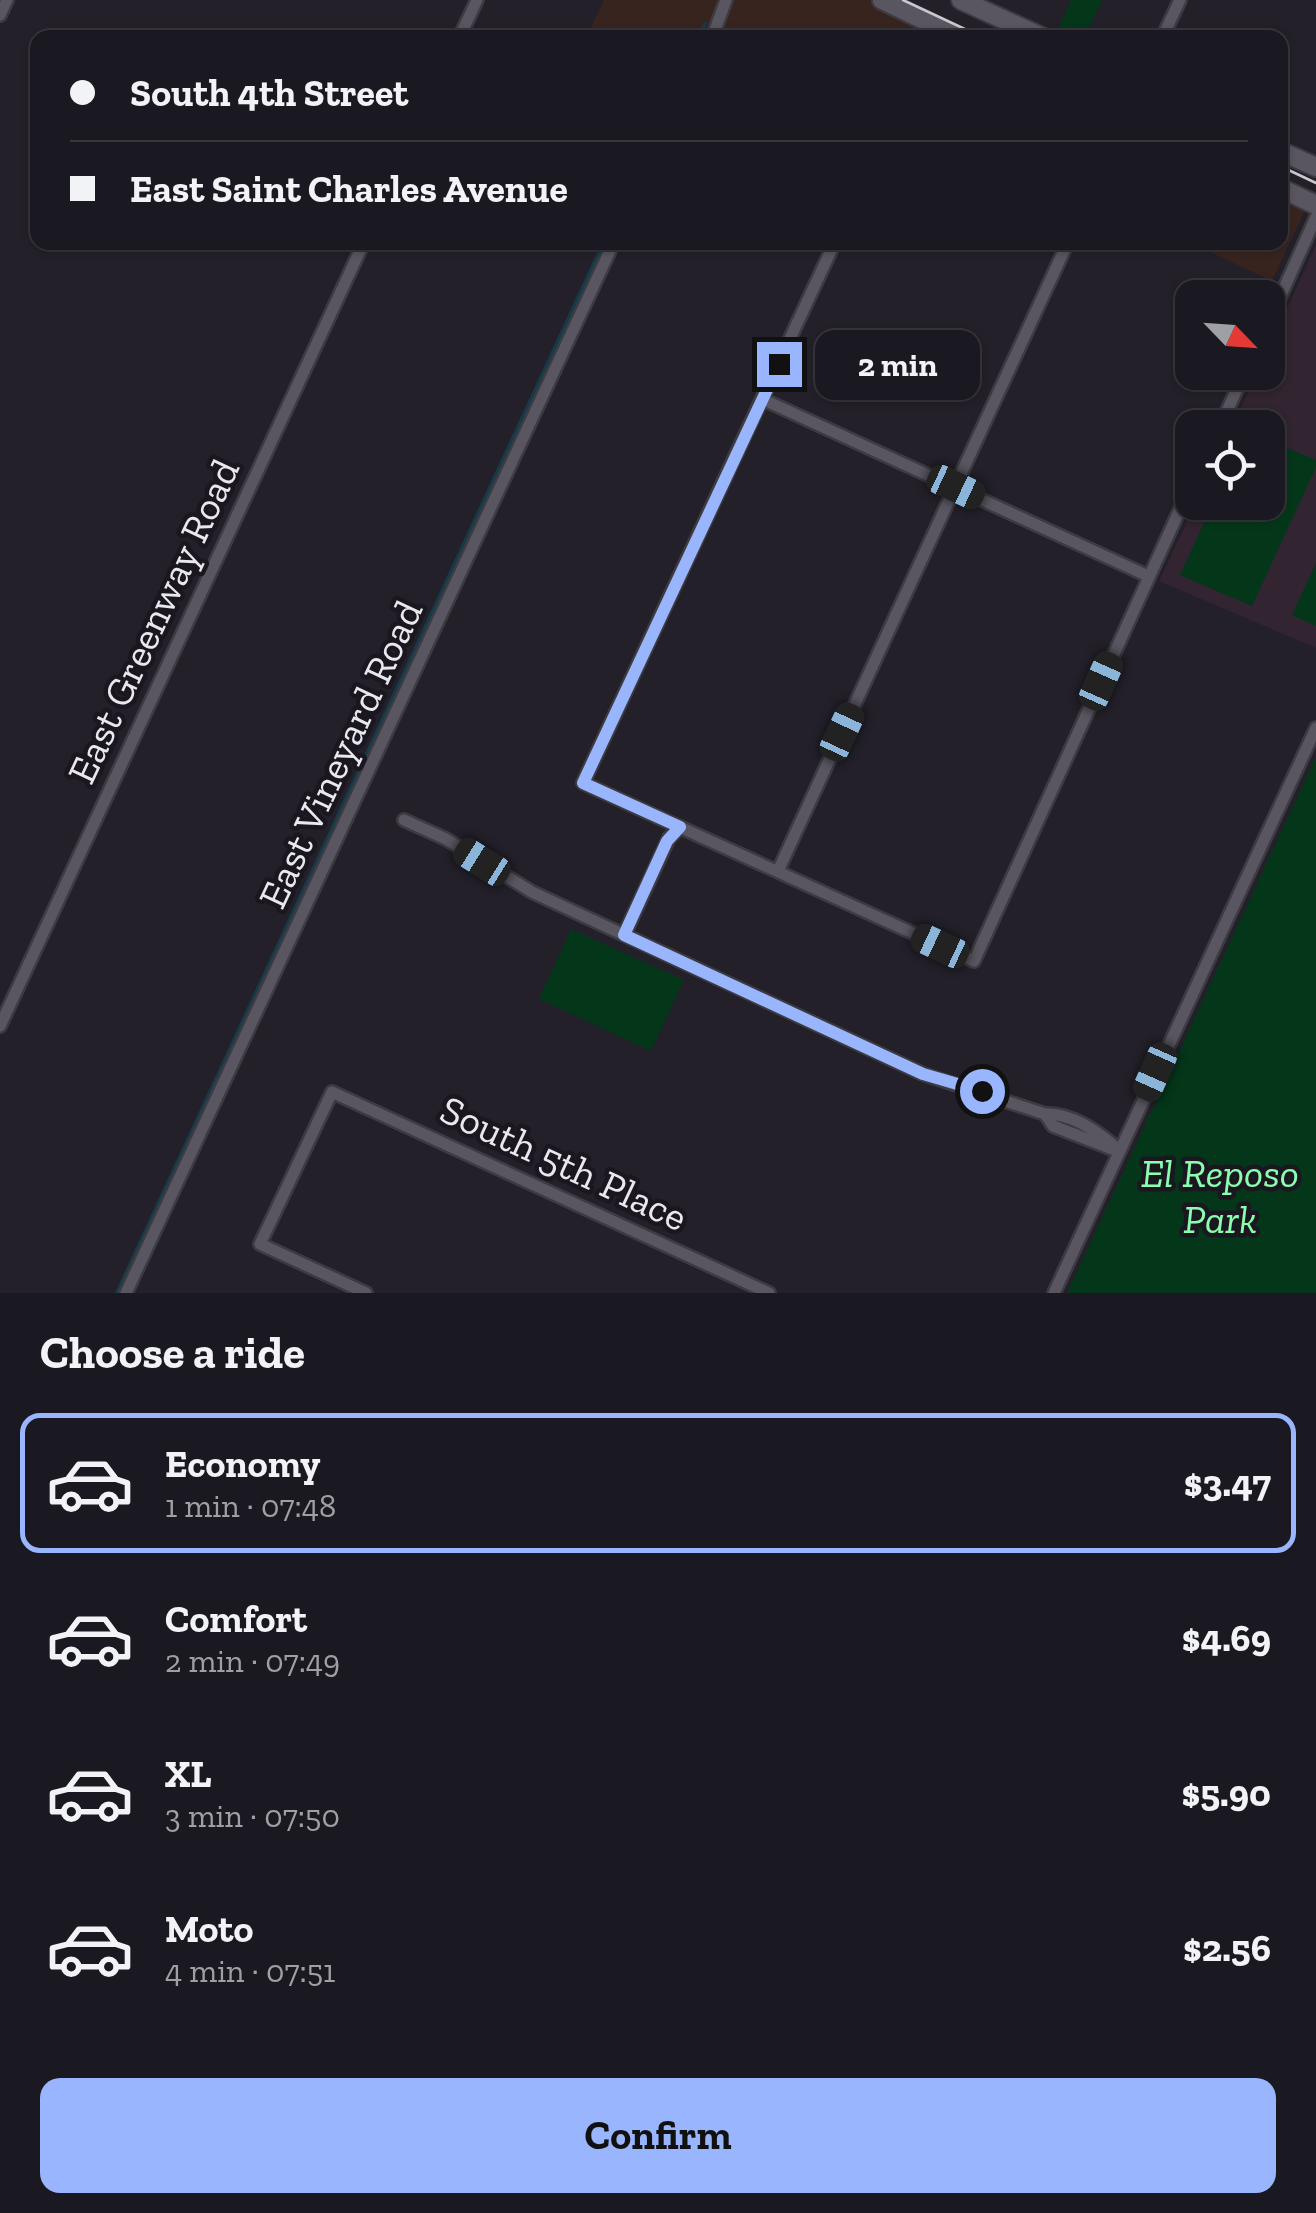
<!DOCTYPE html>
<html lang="en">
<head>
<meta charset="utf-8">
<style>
	body { margin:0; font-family:"Zilla Slab",serif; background:#232129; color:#f1f3f6; height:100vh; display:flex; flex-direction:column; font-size:38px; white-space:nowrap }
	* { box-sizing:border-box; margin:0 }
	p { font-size:32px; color:#9fa0a5 }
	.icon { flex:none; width:55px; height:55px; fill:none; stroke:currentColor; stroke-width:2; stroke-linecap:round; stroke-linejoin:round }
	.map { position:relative; height:1293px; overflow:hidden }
	.side { display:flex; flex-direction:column; background:#1a1820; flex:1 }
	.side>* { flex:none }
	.hud { position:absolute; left:30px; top:30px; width:1258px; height:220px; border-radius:20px; box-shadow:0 2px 8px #0004,0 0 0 2px #38373e; display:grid; align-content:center; height:220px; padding:0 40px; background:#1a1820 }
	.needle { width:65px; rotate:115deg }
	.tools { position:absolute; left:1175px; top:280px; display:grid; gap:20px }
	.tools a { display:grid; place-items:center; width:110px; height:110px; border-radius:20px; background:#1a1820; box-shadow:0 2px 8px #0004,0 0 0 2px #38373e; font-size:50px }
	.end { position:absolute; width:45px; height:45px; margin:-22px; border:12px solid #99b5fd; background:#111; box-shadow:0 0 0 5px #111 }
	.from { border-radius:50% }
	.bubble { position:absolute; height:70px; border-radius:20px; background:#1a1820; box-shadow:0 2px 8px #0004,0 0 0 2px #38373e; font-size:32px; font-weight:700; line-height:70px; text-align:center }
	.car { position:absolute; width:30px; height:60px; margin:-30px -15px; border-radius:12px; box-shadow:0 0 8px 2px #0007; background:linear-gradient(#222 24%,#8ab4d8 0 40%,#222 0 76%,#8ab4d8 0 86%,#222 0) }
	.hud b { display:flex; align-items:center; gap:35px; height:95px; font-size:38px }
	.hud b+b { border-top:2px solid #38373e }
	.hud i { width:25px; height:25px; background:#f1f3f6 }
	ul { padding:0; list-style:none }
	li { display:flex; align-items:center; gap:30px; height:140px; margin:0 20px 15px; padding:0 20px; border:5px solid transparent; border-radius:20px }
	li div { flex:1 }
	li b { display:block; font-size:38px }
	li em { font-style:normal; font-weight:700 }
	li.on { border-color:#99b5fd }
	li>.icon { width:90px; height:90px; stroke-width:1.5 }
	h2 { padding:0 40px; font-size:45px; line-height:120px }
	.button { display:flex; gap:20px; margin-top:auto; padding:20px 40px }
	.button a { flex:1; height:115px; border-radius:20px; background:#99b5fd; color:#111; font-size:40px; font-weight:700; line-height:115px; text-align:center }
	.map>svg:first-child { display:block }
	.commercial { fill:#37241f }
	.education { fill:#322430 }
	.green { fill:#04371a }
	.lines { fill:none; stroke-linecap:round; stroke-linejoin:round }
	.stream { stroke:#153b4a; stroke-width:4 }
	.minor-casing { stroke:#3d3b42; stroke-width:16 }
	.secondary-casing { stroke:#3d3b42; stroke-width:22 }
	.minor { stroke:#595661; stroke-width:11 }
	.secondary { stroke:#595661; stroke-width:18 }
	.tram { stroke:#cac9cf; stroke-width:2.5 }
	.route { stroke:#99b5fd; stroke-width:12 }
	.labels { text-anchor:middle; stroke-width:9; stroke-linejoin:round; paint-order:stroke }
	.street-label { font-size:40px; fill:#e9e8ee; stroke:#1a1720 }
	.park-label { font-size:40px; font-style:italic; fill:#89feae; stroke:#1a1720 }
</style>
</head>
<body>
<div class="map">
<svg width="1316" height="1293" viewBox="0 0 1316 1293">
	<rect width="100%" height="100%" fill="#23202a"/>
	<path class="commercial" d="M 604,0 L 721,0 L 703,37 L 586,38 Z
		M 732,0 L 870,0 L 956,38 L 717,38 Z
		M 1280,186 L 1306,208 L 1272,281 L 1191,243 L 1280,242 Z"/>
	<path class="education" d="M 1316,245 L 1316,648 L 1159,581 L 1196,503 L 1268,502 L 1268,428 L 1232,427 L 1257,373 L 1268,372 L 1268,350 Z"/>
	<path class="green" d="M 1071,0 L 1102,0 L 1085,37 L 1055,36 Z
		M 1268,440 L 1316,460 L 1316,467 L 1252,606 L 1180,575 L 1213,503 L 1268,502 Z
		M 1316,563 L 1316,626 L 1292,615 Z
		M 1316,757 L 1316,1293 L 1067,1293 Z
		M 571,929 L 684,980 L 651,1051 L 539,999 Z"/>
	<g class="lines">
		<path class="stream" d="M 699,38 L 705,24
			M 117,1293 L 604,242"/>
		<g class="minor-casing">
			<path id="minor" d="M 0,15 L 7,0
				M 459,38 L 477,0
				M 712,38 L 726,0
				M 1162,38 L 1180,0
				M 835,242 L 583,783 L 974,961 L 1192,483
				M 1268,324 L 1316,217
				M 762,399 L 1148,576
				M 1219,428 L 1245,372
				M 404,820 L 446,839 L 532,892 L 923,1074 L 1045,1114 C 1073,1113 1099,1132 1120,1151
				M 778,871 L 1068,242
				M 624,935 L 669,838 L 680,827
				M 0,1026 L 364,242
				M 1045,1114 L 1053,1126 L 1115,1150
				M 126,1293 L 614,242
				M 366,1293 L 260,1244 L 332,1092 L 769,1293
				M 1054,1293 L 1316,728"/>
		</g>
		<g class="secondary-casing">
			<path id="secondary" d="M 882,0 L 961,38
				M 961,0 L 1044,38
				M 1280,151 L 1316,167
				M 1280,188 L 1316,205"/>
		</g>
		<use href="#minor" class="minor"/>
		<use href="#secondary" class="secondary"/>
		<path class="tram" d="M 903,0 L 984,38
			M 1280,166 L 1316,183"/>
	</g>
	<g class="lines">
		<path class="route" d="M 779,364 L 583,783 L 680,827 L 667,841 L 624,935 L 923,1074 L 982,1091"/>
	</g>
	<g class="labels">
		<g class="street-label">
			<text transform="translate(153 621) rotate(-65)" y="14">East Greenway Road</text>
			<text transform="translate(340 754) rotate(-65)" y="14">East Vineyard Road</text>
			<text transform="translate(564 1163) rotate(25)" y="14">South 5th Place</text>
		</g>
		<g class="park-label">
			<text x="1220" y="1187">El Reposo<tspan x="1220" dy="46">Park</tspan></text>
		</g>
	</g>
</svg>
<div class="tools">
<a><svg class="needle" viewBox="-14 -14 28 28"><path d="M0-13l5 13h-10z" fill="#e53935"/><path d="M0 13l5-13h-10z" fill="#9fa0a5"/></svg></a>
<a><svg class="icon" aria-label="locate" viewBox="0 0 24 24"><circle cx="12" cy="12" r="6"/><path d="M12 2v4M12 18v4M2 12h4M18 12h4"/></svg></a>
</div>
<i class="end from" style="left:982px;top:1091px"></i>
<i class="end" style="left:779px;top:364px"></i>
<div class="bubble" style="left:815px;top:330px;width:165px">2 min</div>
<i class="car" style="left:956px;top:487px;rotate:115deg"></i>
<i class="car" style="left:1101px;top:681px;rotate:24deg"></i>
<i class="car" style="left:842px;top:732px;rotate:25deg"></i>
<i class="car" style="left:482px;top:862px;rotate:302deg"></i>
<i class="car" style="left:940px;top:946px;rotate:295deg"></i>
<i class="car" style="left:1155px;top:1072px;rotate:204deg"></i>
<div class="hud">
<b><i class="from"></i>South 4th Street</b>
<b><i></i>East Saint Charles Avenue</b>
</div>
</div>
<section class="side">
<h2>Choose a ride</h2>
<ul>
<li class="on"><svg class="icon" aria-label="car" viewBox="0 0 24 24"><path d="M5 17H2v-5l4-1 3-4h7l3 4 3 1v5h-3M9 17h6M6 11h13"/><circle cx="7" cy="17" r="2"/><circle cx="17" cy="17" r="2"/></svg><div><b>Economy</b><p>1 min · 07:48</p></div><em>$3.47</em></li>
<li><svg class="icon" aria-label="car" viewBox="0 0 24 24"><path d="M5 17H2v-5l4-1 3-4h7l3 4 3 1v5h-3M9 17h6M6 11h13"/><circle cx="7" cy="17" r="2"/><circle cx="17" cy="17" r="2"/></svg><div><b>Comfort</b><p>2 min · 07:49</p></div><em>$4.69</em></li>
<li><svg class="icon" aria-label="car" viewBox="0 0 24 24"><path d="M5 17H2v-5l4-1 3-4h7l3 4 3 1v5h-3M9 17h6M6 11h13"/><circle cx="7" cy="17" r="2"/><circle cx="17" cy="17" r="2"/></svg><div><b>XL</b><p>3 min · 07:50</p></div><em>$5.90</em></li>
<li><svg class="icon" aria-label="car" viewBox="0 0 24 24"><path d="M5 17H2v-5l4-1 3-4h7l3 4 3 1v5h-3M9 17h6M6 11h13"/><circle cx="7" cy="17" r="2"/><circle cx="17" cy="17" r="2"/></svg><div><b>Moto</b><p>4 min · 07:51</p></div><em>$2.56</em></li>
</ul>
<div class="button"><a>Confirm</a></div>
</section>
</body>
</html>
